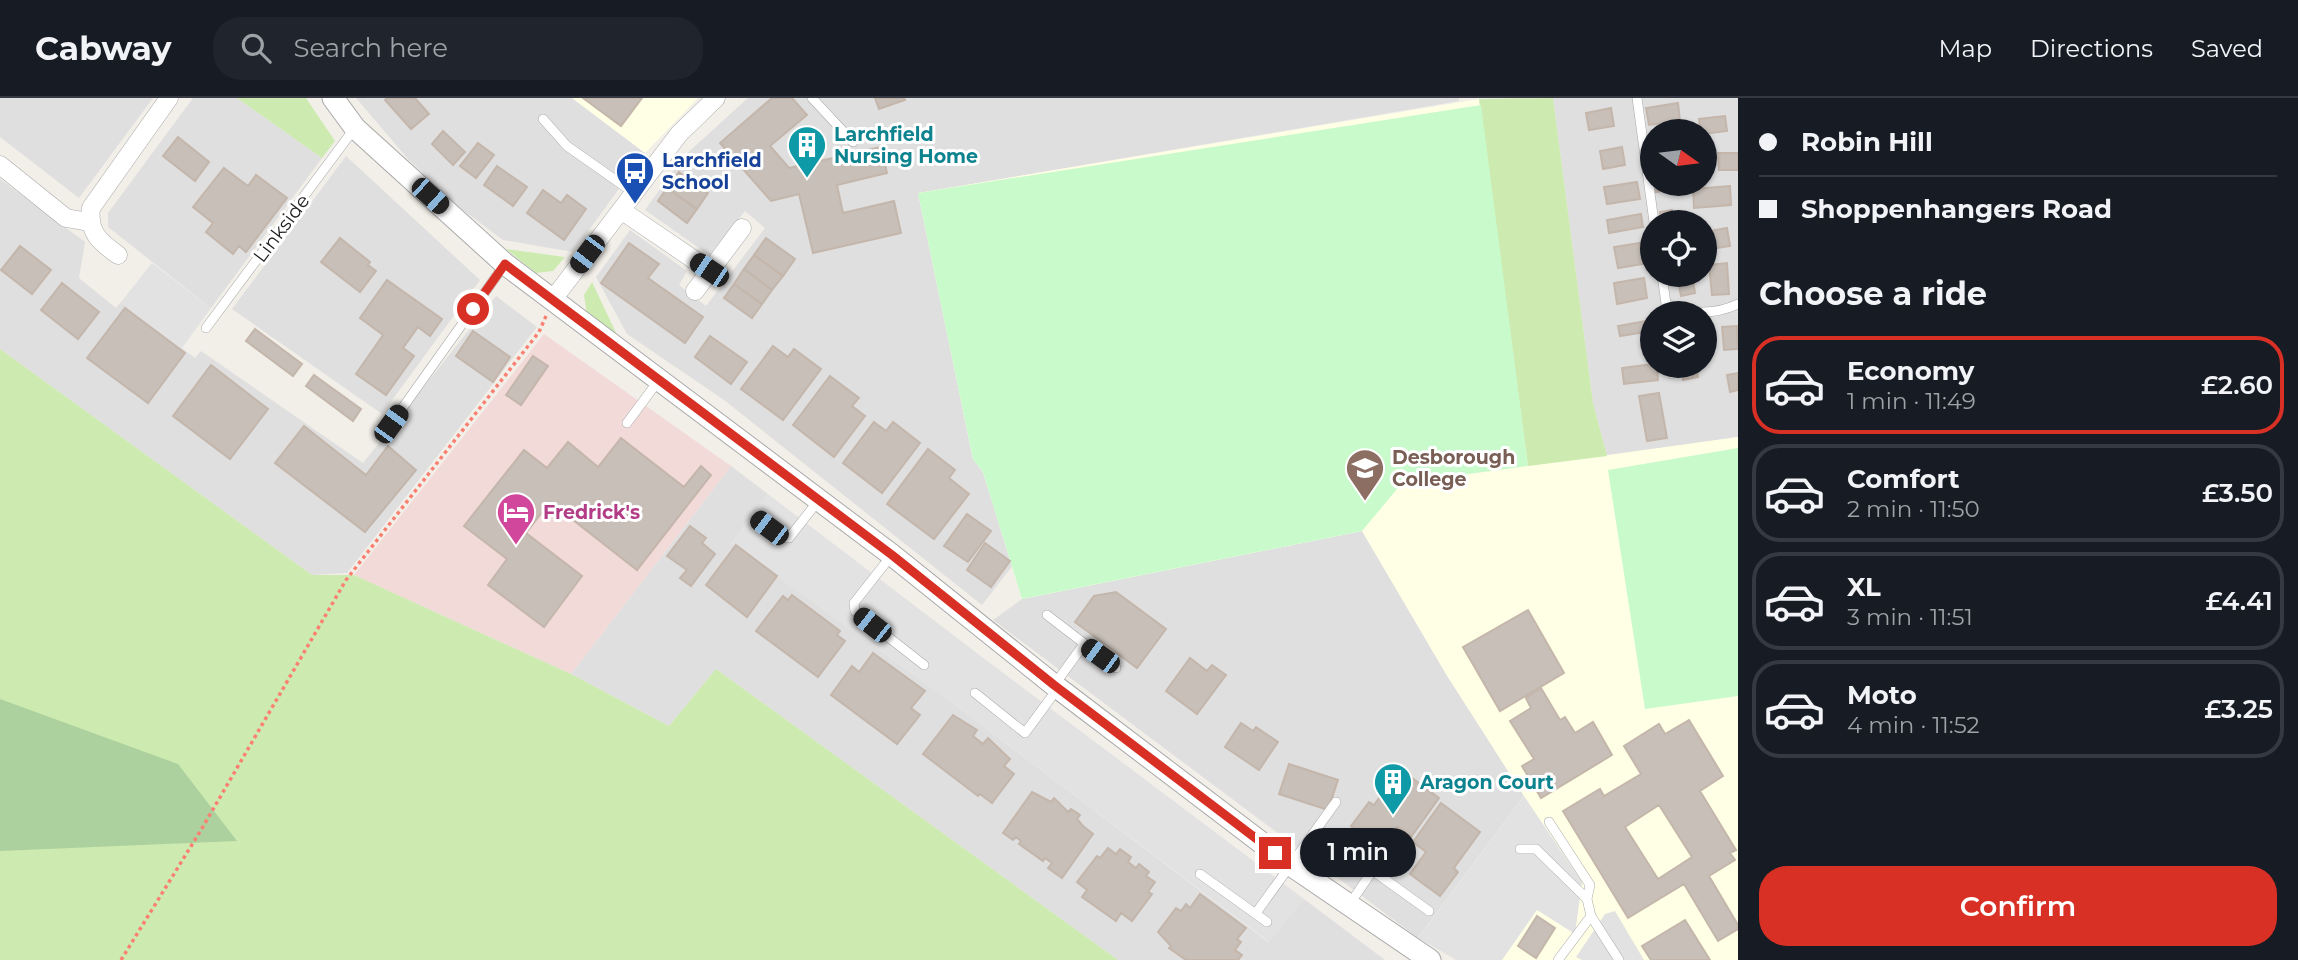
<!DOCTYPE html>
<html lang="en">
<head>
<meta charset="utf-8">
<style>
	body { margin:0; font-family:Montserrat,sans-serif; background:#20242c; color:#f1f3f6; height:100vh; display:flex; flex-direction:column; font-size:26px; white-space:nowrap }
	* { box-sizing:border-box; margin:0 }
	p { font-size:23px; color:#9ea1a6 }
	.icon { flex:none; width:38px; height:38px; fill:none; stroke:currentColor; stroke-width:2; stroke-linecap:round; stroke-linejoin:round }
	.map { position:relative; flex:1; overflow:hidden }
	.details { display:flex; flex-direction:column; background:#171b24; width:560px }
	.details>* { flex:none }
	.guide { display:grid; align-content:center; height:154px; padding:0 21px; background:#171b24 }
	.needle { width:46px; rotate:104deg }
	.fabs { position:absolute; left:1640px; top:21px; display:grid; gap:14px }
	.fabs a { display:grid; place-items:center; width:77px; height:77px; border-radius:50%; background:#171b24; box-shadow:0 2px 5px #0004; font-size:35px }
	.end { position:absolute; width:32px; height:32px; margin:-16px; border:9px solid #d93025; background:#fff; box-shadow:0 0 0 4px #fff }
	.from { border-radius:50% }
	.bubble { position:absolute; height:49px; border-radius:24px; background:#171b24; box-shadow:0 2px 5px #0004; font-size:23px; font-weight:600; line-height:49px; text-align:center }
	.car { position:absolute; width:21px; height:42px; margin:-21px -10px; border-radius:9px; box-shadow:0 0 5px 2px #0007; background:linear-gradient(#222 24%,#8ab4d8 0 40%,#222 0 76%,#8ab4d8 0 86%,#222 0) }
	.guide b { display:flex; align-items:center; gap:24px; height:66px; font-size:26px }
	.guide b+b { border-top:2px solid #363941 }
	.guide i { width:18px; height:18px; background:#f1f3f6 }
	ul { padding:0; list-style:none }
	li { display:flex; align-items:center; gap:21px; height:98px; margin:0 14px 10px; padding:0 7px; border:4px solid #363941; border-radius:28px }
	li div { flex:1 }
	li b { display:block; font-size:26px }
	li em { font-style:normal; font-weight:600 }
	li.current { border-color:#d93025 }
	li>.icon { width:63px; height:63px; stroke-width:1.5 }
	h2 { padding:0 21px; font-size:32px; line-height:84px }
	.action { display:flex; gap:14px; margin-top:auto; padding:14px 21px }
	.action a { flex:1; height:80px; border-radius:28px; background:#d93025; color:#fff; font-size:28px; font-weight:600; line-height:80px; text-align:center }
	header { display:flex; align-items:center; gap:42px; box-sizing:border-box; height:98px; padding:0 35px; background:#171b24; border-bottom:2px solid #363941 }
	header strong { font-size:33px }
	nav { display:flex; gap:38px; margin-inline-start:auto; font-size:24px }
	.search { width:490px; height:63px; background:#20242c; display:flex; align-items:center; gap:18px; box-sizing:border-box; padding:0 24px; border-radius:28px; color:#9ea1a6; font-size:26px }
	main { display:flex; flex:1; min-height:0 }
	.map>svg:first-child { display:block }
	.residential { fill:#e0dfdf; fill-rule:evenodd }
	.commercial { fill:#f2dad9 }
	.education { fill:#ffffe5 }
	.grass { fill:#cdebb0 }
	.forest { fill:#add19e }
	.park { fill:#c8facc }
	.parking { fill:#e2e2e2 }
	.building { fill:#c7bfb8; stroke:#c4b6ab; stroke-width:2; fill-rule:evenodd }
	.lines { fill:none; stroke-linecap:round; stroke-linejoin:round }
	.service-casing { stroke:#a9a9a9; stroke-width:10 }
	.minor-casing { stroke:#a9a9a9; stroke-width:19 }
	.tertiary-casing { stroke:#a9a9a9; stroke-width:23 }
	.path { stroke:#fa8072; stroke-width:3.5; stroke-dasharray:3.5 3.5; stroke-linecap:butt }
	.service { stroke:#fff; stroke-width:9 }
	.minor { stroke:#fff; stroke-width:18 }
	.tertiary { stroke:#fff; stroke-width:21 }
	.route { stroke:#d93025; stroke-width:9 }
	.labels { text-anchor:middle; stroke-width:6; stroke-linejoin:round; paint-order:stroke }
	.culture-label { font-size:19px; font-weight:bold; fill:#0d838f; stroke:#fff; text-anchor:start }
	.transit-label { font-size:19px; font-weight:bold; fill:#164399; stroke:#fff; text-anchor:start }
	.street-label { font-size:19px; fill:#222; stroke:#fff }
	.education-label { font-size:19px; font-weight:bold; fill:#785e54; stroke:#fff; text-anchor:start }
	.hotel-label { font-size:19px; font-weight:bold; fill:#b23c85; stroke:#fff; text-anchor:start }
</style>
</head>
<body>
<header>
<strong>Cabway</strong>
<div class="search"><svg class="icon" aria-label="search" viewBox="0 0 24 24"><circle cx="10" cy="10" r="6"/><path d="M15 15l6 6"/></svg>Search here</div>
<nav><a>Map</a><a>Directions</a><a>Saved</a></nav>
</header>
<main>
<div class="map">
<svg width="1738" height="862" viewBox="0 0 1738 862">
	<rect width="100%" height="100%" fill="#f2efe9"/>
	<path class="residential" d="M 0,0 L 153,0 L 79,100 L 0,39 Z
		M 193,0 L 237,0 L 322,60 L 211,210 L 108,129 L 108,115 Z
		M 356,0 L 572,0 L 645,55 L 573,154 L 503,142 L 455,106 L 409,62 Z
		M 748,0 L 1459,0 L 1459,3 L 919,95 L 973,361 L 983,374 L 1013,467 L 982,507 L 724,302 L 627,236 L 596,179 L 630,132 L 687,173 L 679,187 L 706,208 L 765,130 L 745,113 L 709,157 L 645,112 L 683,59 Z
		M 1553,0 L 1738,0 L 1738,339 L 1607,358 L 1593,305 ZM 1652,33 L 1704,33 L 1704,86 L 1652,86 ZM 1652,124 L 1704,124 L 1704,177 L 1652,177 ZM 1652,215 L 1704,215 L 1704,268 L 1652,268 Z
		M 346,58 L 480,182 L 382,316 L 232,211 Z
		M 0,81 L 85,144 L 79,180 L 116,210 L 121,204 L 195,260 L 201,253 L 363,365 L 496,198 L 537,229 L 347,475 L 312,477 L 0,251 Z
		M 731,368 L 768,396 L 732,445 L 954,606 L 1268,844 L 1304,801 L 1385,862 L 1118,862 L 716,571 L 669,628 L 571,576 Z
		M 1362,433 L 1446,576 L 1524,698 L 1418,840 L 993,522 L 1022,501 Z"/>
	<path class="commercial" d="M 544,236 L 731,368 L 571,576 L 354,477 Z"/>
	<path class="education" d="M 572,0 L 698,0 L 645,55 Z
		M 1479,1 L 1528,368 L 1738,339 L 1738,862 L 1456,862 L 1418,840 L 1524,698 L 1446,576 L 1362,433 L 1022,501 L 983,374 L 973,361 L 918,95 Z"/>
	<path class="grass" d="M 237,0 L 306,0 L 335,43 L 322,60 Z
		M 1553,0 L 1593,305 L 1607,358 L 1528,368 L 1479,1 Z
		M 506,151 L 565,159 L 553,173 L 536,175 Z
		M 592,184 L 617,237 L 587,216 L 584,197 Z
		M 0,251 L 312,477 L 354,477 L 571,576 L 669,628 L 716,571 L 1118,862 L 0,862 Z"/>
	<path class="forest" d="M 0,601 L 178,666 L 237,743 L 0,753 Z"/>
	<path class="park" d="M 1481,7 L 1528,368 L 1402,385 L 1362,433 L 1022,501 L 983,374 L 973,361 L 918,95 Z
		M 1738,350 L 1738,598 L 1645,611 L 1608,372 Z"/>
	<path class="parking" d="M 152,165 L 211,210 L 182,250 L 121,204 Z
		M 768,396 L 986,562 L 1304,801 L 1269,844 L 954,606 L 732,445 Z
		M 1524,698 L 1582,784 L 1575,836 L 1537,812 L 1502,862 L 1456,862 L 1418,840 Z
		M 1615,813 L 1644,862 L 1582,862 L 1576,859 L 1605,816 Z"/>
	<path class="building" d="M 387,0 L 415,0 L 429,16 L 411,31 L 385,2 Z
		M 583,0 L 642,0 L 621,28 Z
		M 772,0 L 792,0 L 807,17 L 770,48 L 789,70 L 881,49 L 887,75 L 837,87 L 843,115 L 894,103 L 901,135 L 813,155 L 799,96 L 771,103 L 720,45 Z
		M 875,0 L 904,0 L 905,2 L 879,11 Z
		M 1678,5 L 1680,23 L 1649,27 L 1646,10 Z
		M 1611,10 L 1614,28 L 1589,32 L 1586,15 Z
		M 1725,18 L 1727,33 L 1704,36 L 1700,33 L 1699,21 Z
		M 443,33 L 465,54 L 453,67 L 432,46 Z
		M 178,39 L 209,64 L 195,83 L 163,58 Z
		M 478,45 L 494,57 L 476,80 L 460,68 Z
		M 1622,49 L 1625,67 L 1603,71 L 1600,53 Z
		M 1718,55 L 1738,55 L 1738,72 L 1719,72 Z
		M 497,68 L 527,89 L 513,108 L 484,87 Z
		M 224,70 L 248,88 L 256,77 L 287,100 L 246,154 L 239,148 L 233,156 L 206,134 L 213,125 L 193,109 Z
		M 679,74 L 708,95 L 697,111 L 667,90 Z
		M 1637,84 L 1640,101 L 1607,106 L 1604,89 Z
		M 1654,86 L 1682,86 L 1682,90 L 1656,94 Z
		M 1730,88 L 1731,107 L 1694,110 L 1693,91 Z
		M 667,90 L 697,111 L 687,125 L 658,103 Z
		M 543,92 L 561,105 L 567,97 L 586,111 L 564,142 L 527,115 Z
		M 1672,112 L 1674,124 L 1661,124 L 1660,114 Z
		M 1641,116 L 1643,129 L 1609,135 L 1607,122 Z
		M 1727,130 L 1730,148 L 1704,152 L 1704,134 Z
		M 340,140 L 370,164 L 368,167 L 376,173 L 360,194 L 321,164 Z
		M 766,140 L 795,161 L 783,178 L 754,157 Z
		M 629,145 L 659,166 L 648,180 L 703,219 L 685,245 L 601,185 Z
		M 1640,145 L 1643,166 L 1618,170 L 1614,149 Z
		M 20,148 L 51,172 L 32,196 L 1,172 Z
		M 754,157 L 783,178 L 772,192 L 744,171 Z
		M 1727,165 L 1729,196 L 1712,197 L 1709,167 Z
		M 744,171 L 772,192 L 762,206 L 734,186 Z
		M 1677,177 L 1692,177 L 1695,195 L 1681,198 Z
		M 1644,180 L 1647,200 L 1617,206 L 1614,185 Z
		M 387,182 L 442,221 L 430,238 L 418,229 L 403,250 L 414,258 L 386,297 L 356,276 L 383,237 L 360,220 Z
		M 62,185 L 99,214 L 78,241 L 41,212 Z
		M 734,186 L 762,206 L 752,220 L 724,200 Z
		M 125,210 L 185,255 L 148,305 L 87,260 Z
		M 1652,222 L 1652,233 L 1620,238 L 1618,228 Z
		M 1737,228 L 1738,251 L 1724,252 L 1722,229 Z
		M 255,231 L 302,266 L 293,278 L 246,243 Z
		M 473,233 L 510,259 L 493,284 L 456,258 Z
		M 710,238 L 747,264 L 731,286 L 695,259 Z
		M 773,248 L 788,259 L 794,251 L 821,271 L 783,322 L 741,291 Z
		M 533,258 L 548,268 L 521,307 L 506,297 Z
		M 1652,266 L 1657,268 L 1658,282 L 1624,286 L 1622,270 Z
		M 211,267 L 268,311 L 230,361 L 173,318 Z
		M 1681,268 L 1696,268 L 1698,279 L 1683,282 Z
		M 1738,275 L 1738,292 L 1730,294 L 1727,277 Z
		M 314,277 L 361,311 L 353,323 L 306,288 Z
		M 830,278 L 859,300 L 852,308 L 865,318 L 834,359 L 793,327 Z
		M 1659,295 L 1667,340 L 1647,343 L 1639,298 Z
		M 874,324 L 886,333 L 893,324 L 920,345 L 882,395 L 843,365 Z
		M 304,328 L 366,377 L 388,348 L 416,372 L 365,434 L 275,365 Z
		M 621,340 L 684,389 L 701,368 L 711,377 L 637,472 L 550,404 L 526,435 L 582,478 L 544,529 L 488,487 L 507,461 L 464,428 L 524,352 L 547,370 L 568,344 L 598,369 Z
		M 928,351 L 955,372 L 949,380 L 969,396 L 934,441 L 887,406 Z
		M 967,416 L 991,433 L 968,464 L 944,448 Z
		M 690,428 L 706,440 L 702,445 L 715,456 L 691,488 L 680,480 L 687,472 L 667,458 Z
		M 985,445 L 1010,463 L 991,489 L 967,472 Z
		M 736,447 L 777,478 L 747,519 L 706,487 Z
		M 1116,494 L 1166,531 L 1137,570 L 1075,524 L 1094,498 Z
		M 792,497 L 840,533 L 837,537 L 845,543 L 818,579 L 756,533 L 783,498 L 788,502 Z
		M 1528,512 L 1564,575 L 1500,613 L 1463,549 Z
		M 873,555 L 925,593 L 911,610 L 920,617 L 897,646 L 831,597 L 852,568 L 859,574 Z
		M 1190,560 L 1207,573 L 1212,567 L 1226,577 L 1197,616 L 1166,593 Z
		M 1541,590 L 1560,622 L 1565,619 L 1575,635 L 1593,624 L 1612,657 L 1541,700 L 1522,668 L 1534,661 L 1510,623 L 1531,610 L 1526,600 Z
		M 953,617 L 977,632 L 973,638 L 983,646 L 988,640 L 1010,661 L 1004,668 L 1014,676 L 992,705 L 980,696 L 978,698 L 923,656 Z
		M 1689,622 L 1723,678 L 1700,693 L 1736,752 L 1730,755 L 1735,762 L 1709,778 L 1738,827 L 1738,831 L 1718,843 L 1684,786 L 1628,820 L 1563,713 L 1600,691 L 1604,698 L 1641,676 L 1624,648 L 1659,626 L 1665,636 ZM 1659,707 L 1692,759 L 1658,781 L 1625,729 Z
		M 1241,625 L 1253,633 L 1256,629 L 1278,644 L 1259,672 L 1225,649 Z
		M 1289,666 L 1338,682 L 1328,712 L 1279,696 Z
		M 1400,671 L 1439,700 L 1411,739 L 1397,729 L 1381,750 L 1351,728 L 1369,704 L 1374,707 Z
		M 1032,694 L 1051,704 L 1054,700 L 1068,714 L 1071,711 L 1080,717 L 1077,721 L 1083,728 L 1093,736 L 1062,780 L 1048,770 L 1052,765 L 1045,760 L 1043,763 L 1019,746 L 1021,743 L 1016,739 L 1013,742 L 1003,735 Z
		M 1441,705 L 1480,734 L 1454,770 L 1458,774 L 1440,798 L 1410,776 L 1426,754 L 1413,744 Z
		M 1108,750 L 1116,756 L 1120,751 L 1131,759 L 1128,764 L 1136,770 L 1139,766 L 1149,774 L 1146,778 L 1155,784 L 1148,794 L 1152,796 L 1132,823 L 1121,815 L 1116,823 L 1082,799 L 1087,792 L 1077,784 L 1097,758 L 1100,760 Z
		M 1200,796 L 1246,830 L 1237,841 L 1241,844 L 1235,852 L 1242,857 L 1238,862 L 1186,862 L 1169,850 L 1171,848 L 1158,834 L 1176,810 L 1181,813 L 1186,806 L 1190,810 Z
		M 1537,818 L 1555,830 L 1536,860 L 1518,848 Z
		M 1685,822 L 1710,862 L 1651,862 L 1642,848 Z"/>
	<g class="lines">
		<g class="service-casing">
			<path id="service" d="M 812,0 L 853,44
				M 1637,0 L 1654,124
				M 543,21 L 567,48 L 634,95
				M 1662,177 L 1666,206 C 1689,216 1715,217 1738,206
				M 206,230 L 354,31
				M 1671,268 L 1672,276
				M 627,325 L 659,282
				M 391,326 L 505,166
				M 756,421 L 781,439 L 789,440 L 818,403
				M 891,458 L 854,505 L 855,513 L 924,567
				M 1047,517 L 1116,570
				M 1055,586 L 1084,546
				M 975,595 L 1025,635 L 1058,590
				M 1549,724 L 1590,787 L 1587,801
				M 1340,749 L 1429,813
				M 1520,751 L 1536,751 L 1587,801 L 1591,818
				M 1200,776 L 1267,824
				M 1349,807 L 1373,772
				M 1256,815 L 1336,704
				M 1558,862 L 1591,818 L 1619,862"/>
		</g>
		<g class="minor-casing">
			<path id="minor" d="M 0,67 L 66,120 L 89,124
				M 621,112 L 709,172
				M 118,157 C 100,144 88,135 91,110 L 169,0
				M 695,193 L 742,130
				M 554,200 L 679,36 L 716,0"/>
		</g>
		<g class="tertiary-casing">
			<path id="tertiary" d="M 333,0 L 355,30 L 505,166 L 892,457 L 1054,587 L 1292,768 L 1430,862"/>
		</g>
		<path class="path" d="M 121,862 L 201,732 L 346,482 L 539,234 L 546,218"/>
		<use href="#service" class="service"/>
		<use href="#minor" class="minor"/>
		<use href="#tertiary" class="tertiary"/>
	</g>
	<g class="lines">
		<path class="route" d="M 473,211 L 505,166 L 892,457 L 1054,587 L 1275,755"/>
	</g>
	<defs>
		<g id="building-pin" transform="scale(2.0125)"><path d="M0 17L-7.5 6A9.5 9.5 0 1 1 7.5 6Z" fill="#0f9aa8" stroke="#fff"/><path d="M-4-6H4V6H1V3H-1V6H-4ZM-2.5-4.3h1.7v1.8h-1.7ZM.8-4.3h1.7v1.8H.8ZM-2.5-1h1.7V.8h-1.7ZM.8-1h1.7V.8H.8Z" fill="#fff"/></g>
		<g id="bus-pin" transform="scale(2.0125)"><path d="M0 17L-7.5 6A9.5 9.5 0 1 1 7.5 6Z" fill="#1a4fb4" stroke="#fff"/><path d="M-5-6H5V4H4V6H2V4H-2V6H-4V4H-5ZM-3.5-4V0h7V-4ZM-3.5 1.2v1.5H-2V1.2ZM2 1.2v1.5H3.5V1.2Z" fill="#fff"/></g>
		<g id="school-pin" transform="scale(2.0125)"><path d="M0 17L-7.5 6A9.5 9.5 0 1 1 7.5 6Z" fill="#8d6e63" stroke="#fff"/><path d="M0-5L7-2L0 1L-7-2ZM-4 1L0 2.5L4 1V4Q0 6-4 4Z" fill="#fff"/></g>
		<g id="hotel-pin" transform="scale(2.0125)"><path d="M0 17L-7.5 6A9.5 9.5 0 1 1 7.5 6Z" fill="#d1479c" stroke="#fff"/><path d="M-6-4.5h1.5V1H6V5H4.5V3h-9V5H-6ZM-4 0a1.8 1.8 0 1 1 3.6 0ZM.5 0V-2.5h3Q6-2.5 6 0Z" fill="#fff"/></g>
	</defs>
	<g fill-rule="evenodd">
		<use href="#building-pin" x="807" y="47"/>
		<use href="#bus-pin" x="635" y="73"/>
		<use href="#school-pin" x="1365" y="370"/>
		<use href="#hotel-pin" x="516" y="414"/>
		<use href="#building-pin" x="1393" y="684"/>
	</g>
	<g class="labels">
		<g class="culture-label">
			<text x="834" y="43">Larchfield<tspan x="834" dy="22">Nursing Home</tspan></text>
			<text x="1420" y="691">Aragon Court</text>
		</g>
		<g class="transit-label">
			<text x="662" y="69">Larchfield<tspan x="662" dy="22">School</tspan></text>
		</g>
		<g class="street-label">
			<text transform="translate(281 130) rotate(-53)" y="7">Linkside</text>
		</g>
		<g class="education-label">
			<text x="1392" y="366">Desborough<tspan x="1392" dy="22">College</tspan></text>
		</g>
		<g class="hotel-label">
			<text x="543" y="421">Fredrick's</text>
		</g>
	</g>
</svg>
<div class="fabs">
<a><svg class="needle" viewBox="-14 -14 28 28"><path d="M0-13l5 13h-10z" fill="#e53935"/><path d="M0 13l5-13h-10z" fill="#9ea1a6"/></svg></a>
<a><svg class="icon" aria-label="locate" viewBox="0 0 24 24"><circle cx="12" cy="12" r="6"/><path d="M12 2v4M12 18v4M2 12h4M18 12h4"/></svg></a>
<a><svg class="icon" aria-label="layers" viewBox="0 0 24 24"><path d="M12 4l9 5-9 5-9-5zM3 14l9 5 9-5"/></svg></a>
</div>
<i class="end from" style="left:473px;top:211px"></i>
<i class="end" style="left:1275px;top:755px"></i>
<div class="bubble" style="left:1300px;top:730px;width:116px">1 min</div>
<i class="car" style="left:430px;top:98px;rotate:132deg"></i>
<i class="car" style="left:587px;top:156px;rotate:217deg"></i>
<i class="car" style="left:709px;top:172px;rotate:304deg"></i>
<i class="car" style="left:391px;top:326px;rotate:36deg"></i>
<i class="car" style="left:769px;top:430px;rotate:307deg"></i>
<i class="car" style="left:872px;top:527px;rotate:308deg"></i>
<i class="car" style="left:1100px;top:558px;rotate:306deg"></i>
</div>
<section class="details">
<div class="guide">
<b><i class="from"></i>Robin Hill</b>
<b><i></i>Shoppenhangers Road</b>
</div>
<h2>Choose a ride</h2>
<ul>
<li class="current"><svg class="icon" aria-label="car" viewBox="0 0 24 24"><path d="M5 17H2v-5l4-1 3-4h7l3 4 3 1v5h-3M9 17h6M6 11h13"/><circle cx="7" cy="17" r="2"/><circle cx="17" cy="17" r="2"/></svg><div><b>Economy</b><p>1 min · 11:49</p></div><em>£2.60</em></li>
<li><svg class="icon" aria-label="car" viewBox="0 0 24 24"><path d="M5 17H2v-5l4-1 3-4h7l3 4 3 1v5h-3M9 17h6M6 11h13"/><circle cx="7" cy="17" r="2"/><circle cx="17" cy="17" r="2"/></svg><div><b>Comfort</b><p>2 min · 11:50</p></div><em>£3.50</em></li>
<li><svg class="icon" aria-label="car" viewBox="0 0 24 24"><path d="M5 17H2v-5l4-1 3-4h7l3 4 3 1v5h-3M9 17h6M6 11h13"/><circle cx="7" cy="17" r="2"/><circle cx="17" cy="17" r="2"/></svg><div><b>XL</b><p>3 min · 11:51</p></div><em>£4.41</em></li>
<li><svg class="icon" aria-label="car" viewBox="0 0 24 24"><path d="M5 17H2v-5l4-1 3-4h7l3 4 3 1v5h-3M9 17h6M6 11h13"/><circle cx="7" cy="17" r="2"/><circle cx="17" cy="17" r="2"/></svg><div><b>Moto</b><p>4 min · 11:52</p></div><em>£3.25</em></li>
</ul>
<div class="action"><a>Confirm</a></div>
</section>
</main>
</body>
</html>
